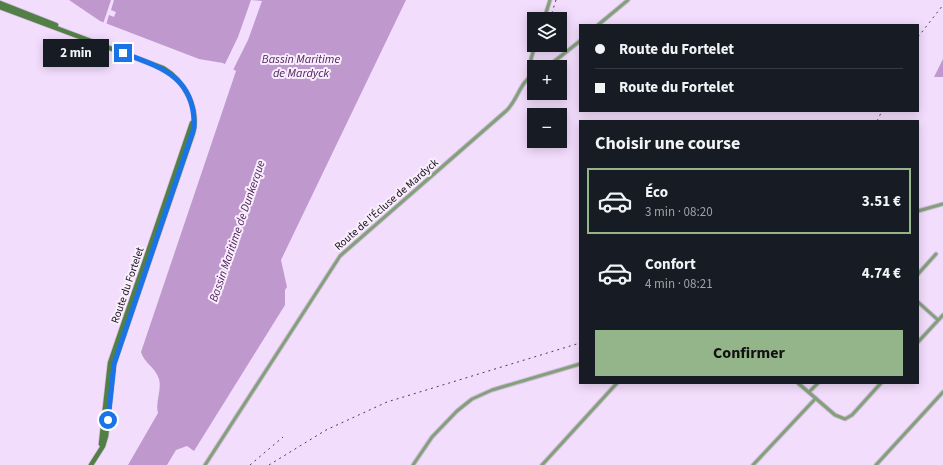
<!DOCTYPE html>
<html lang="fr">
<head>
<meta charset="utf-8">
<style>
	body { margin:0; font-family:"Source Sans 3",sans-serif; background:#20242c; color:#f1f3f6; height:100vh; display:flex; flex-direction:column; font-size:15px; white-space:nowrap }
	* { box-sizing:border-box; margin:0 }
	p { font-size:13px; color:#9ea1a6 }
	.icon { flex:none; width:22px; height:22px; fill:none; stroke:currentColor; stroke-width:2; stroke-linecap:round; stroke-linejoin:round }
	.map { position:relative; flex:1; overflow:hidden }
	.sheet { position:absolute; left:579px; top:120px; width:340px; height:264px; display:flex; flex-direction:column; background:#171b24; border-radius:0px; box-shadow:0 2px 10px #0003 }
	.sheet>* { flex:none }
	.top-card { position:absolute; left:579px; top:24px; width:340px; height:88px; border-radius:0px; box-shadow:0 2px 10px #0003; display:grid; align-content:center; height:88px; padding:0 16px; background:#171b24 }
	.fabs { position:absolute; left:527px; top:12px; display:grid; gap:8px }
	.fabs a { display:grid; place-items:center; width:40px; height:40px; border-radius:0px; background:#171b24; box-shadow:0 2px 10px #0003; font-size:20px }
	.end { position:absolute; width:18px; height:18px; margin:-9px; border:5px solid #1a73e8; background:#fff; box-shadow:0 0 0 2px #fff }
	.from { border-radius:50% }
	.bubble { position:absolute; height:28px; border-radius:0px; background:#171b24; box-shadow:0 2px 10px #0003; font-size:13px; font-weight:700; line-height:28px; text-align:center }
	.top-card b { display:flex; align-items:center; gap:14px; height:38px; font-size:15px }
	.top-card b+b { border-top:1px solid #363941 }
	.top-card i { width:10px; height:10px; background:#f1f3f6 }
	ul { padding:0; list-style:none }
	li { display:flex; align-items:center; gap:12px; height:66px; margin:0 8px 6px; padding:0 8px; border:2px solid transparent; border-radius:0px }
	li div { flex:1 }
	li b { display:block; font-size:15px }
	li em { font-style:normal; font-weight:700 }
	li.on { border-color:#94b589 }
	li>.icon { width:36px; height:36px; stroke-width:1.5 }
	h2 { padding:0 16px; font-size:18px; line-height:48px }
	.button { display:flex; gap:8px; margin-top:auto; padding:8px 16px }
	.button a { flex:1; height:46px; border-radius:0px; background:#94b589; color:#111; font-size:16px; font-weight:700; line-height:46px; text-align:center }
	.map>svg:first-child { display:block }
	.water { fill:#bf98ce }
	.pier { fill:#f3ddfd }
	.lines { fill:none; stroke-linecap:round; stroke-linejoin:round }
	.minor-casing { stroke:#d0bcd9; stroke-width:5 }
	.secondary-casing { stroke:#d0bcd9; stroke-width:6 }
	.minor { stroke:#82a17a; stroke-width:3 }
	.secondary { stroke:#527f45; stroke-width:4.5 }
	.rail { stroke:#483d4c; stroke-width:1; stroke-dasharray:2 4; stroke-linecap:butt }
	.route { stroke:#1a73e8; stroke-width:5 }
	.labels { text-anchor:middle; stroke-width:4; stroke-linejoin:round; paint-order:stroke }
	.street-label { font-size:11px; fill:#170f1a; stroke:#f9effc }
	.water-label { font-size:12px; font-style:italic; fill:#512161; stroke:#f9effc }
</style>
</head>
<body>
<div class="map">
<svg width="943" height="465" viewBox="0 0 943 465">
	<rect width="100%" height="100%" fill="#f3ddfd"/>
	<path class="water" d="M 69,0 L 406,0 L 281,260 L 287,287 L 285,290 L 285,305 L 194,451 L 187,446 L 176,450 L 167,465 L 128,465 L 158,413 C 155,402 162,390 159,379 C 156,368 144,363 141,352 L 236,71 L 223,63 L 199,59 L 100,21 Z
		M 943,59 L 943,77 L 934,77 Z"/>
	<path class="pier" d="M 111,0 L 114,0 L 111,10 L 116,12 L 114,17 L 109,15 L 106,25 L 103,24 Z
		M 251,0 L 262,1 L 248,40 L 233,70 L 224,66 L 238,37 Z"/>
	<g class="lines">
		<g class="minor-casing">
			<path id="minor" d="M 544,19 L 550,0
				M 598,25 L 628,0
				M 547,67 L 580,41
				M 531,76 L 531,59 L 535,45
				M 918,211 L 943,204
				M 918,274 L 936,254
				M 918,302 L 938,320
				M 918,342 L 943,315
				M 798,383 L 835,415 L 845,419 L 852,415 L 881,383
				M 809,392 L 818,383
				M 205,465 L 340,256 L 506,111 C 518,100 519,83 534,74
				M 413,465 L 432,437 L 457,411 L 472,399 L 492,390 L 580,364
				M 542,465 L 617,383
				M 753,465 L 816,398
				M 876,465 L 943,392"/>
		</g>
		<g class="secondary-casing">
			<path id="secondary" d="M 0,3 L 56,25
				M 0,7 L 163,68 C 185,81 199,108 193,133 L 114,364 L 106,436 L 103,446 L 91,465
				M 101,444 L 110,363 L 192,123"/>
		</g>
		<use href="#minor" class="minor"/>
		<use href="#secondary" class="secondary"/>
		<path class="rail" d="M 550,19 L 556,0
			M 918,37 L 943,5
			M 541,46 L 541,45
			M 877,121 L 882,111
			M 250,465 L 283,437
			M 269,465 L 326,430 L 387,402 L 580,343"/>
	</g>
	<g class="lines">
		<path class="route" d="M 108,420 L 114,364 L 194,128 C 196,78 163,68 123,53"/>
	</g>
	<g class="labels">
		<g class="street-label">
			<text transform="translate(386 204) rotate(-41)" y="4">Route de l'Écluse de Mardyck</text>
			<text transform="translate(127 285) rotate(-71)" y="4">Route du Fortelet</text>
		</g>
		<g class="water-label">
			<text x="301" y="63">Bassin Maritime<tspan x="301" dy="14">de Mardyck</tspan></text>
			<text transform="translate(237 231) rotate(-71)" y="4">Bassin Maritime de Dunkerque</text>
		</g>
	</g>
</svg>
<div class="fabs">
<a><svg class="icon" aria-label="layers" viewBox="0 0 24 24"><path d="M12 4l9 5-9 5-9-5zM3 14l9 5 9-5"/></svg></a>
<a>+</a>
<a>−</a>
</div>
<i class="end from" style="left:108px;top:420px"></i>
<i class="end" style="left:123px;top:53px"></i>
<div class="bubble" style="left:43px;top:39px;width:66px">2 min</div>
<div class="top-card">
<b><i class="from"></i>Route du Fortelet</b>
<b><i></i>Route du Fortelet</b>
</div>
<section class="sheet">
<h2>Choisir une course</h2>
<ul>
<li class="on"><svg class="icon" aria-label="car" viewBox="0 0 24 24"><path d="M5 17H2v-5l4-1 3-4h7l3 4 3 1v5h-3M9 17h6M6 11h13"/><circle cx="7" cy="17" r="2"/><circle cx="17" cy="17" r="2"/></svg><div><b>Éco</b><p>3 min · 08:20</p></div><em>3.51 €</em></li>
<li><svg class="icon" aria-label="car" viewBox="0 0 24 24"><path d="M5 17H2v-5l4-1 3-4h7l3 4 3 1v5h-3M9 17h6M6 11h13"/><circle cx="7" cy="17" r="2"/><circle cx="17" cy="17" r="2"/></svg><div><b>Confort</b><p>4 min · 08:21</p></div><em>4.74 €</em></li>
</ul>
<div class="button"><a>Confirmer</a></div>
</section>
</div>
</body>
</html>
